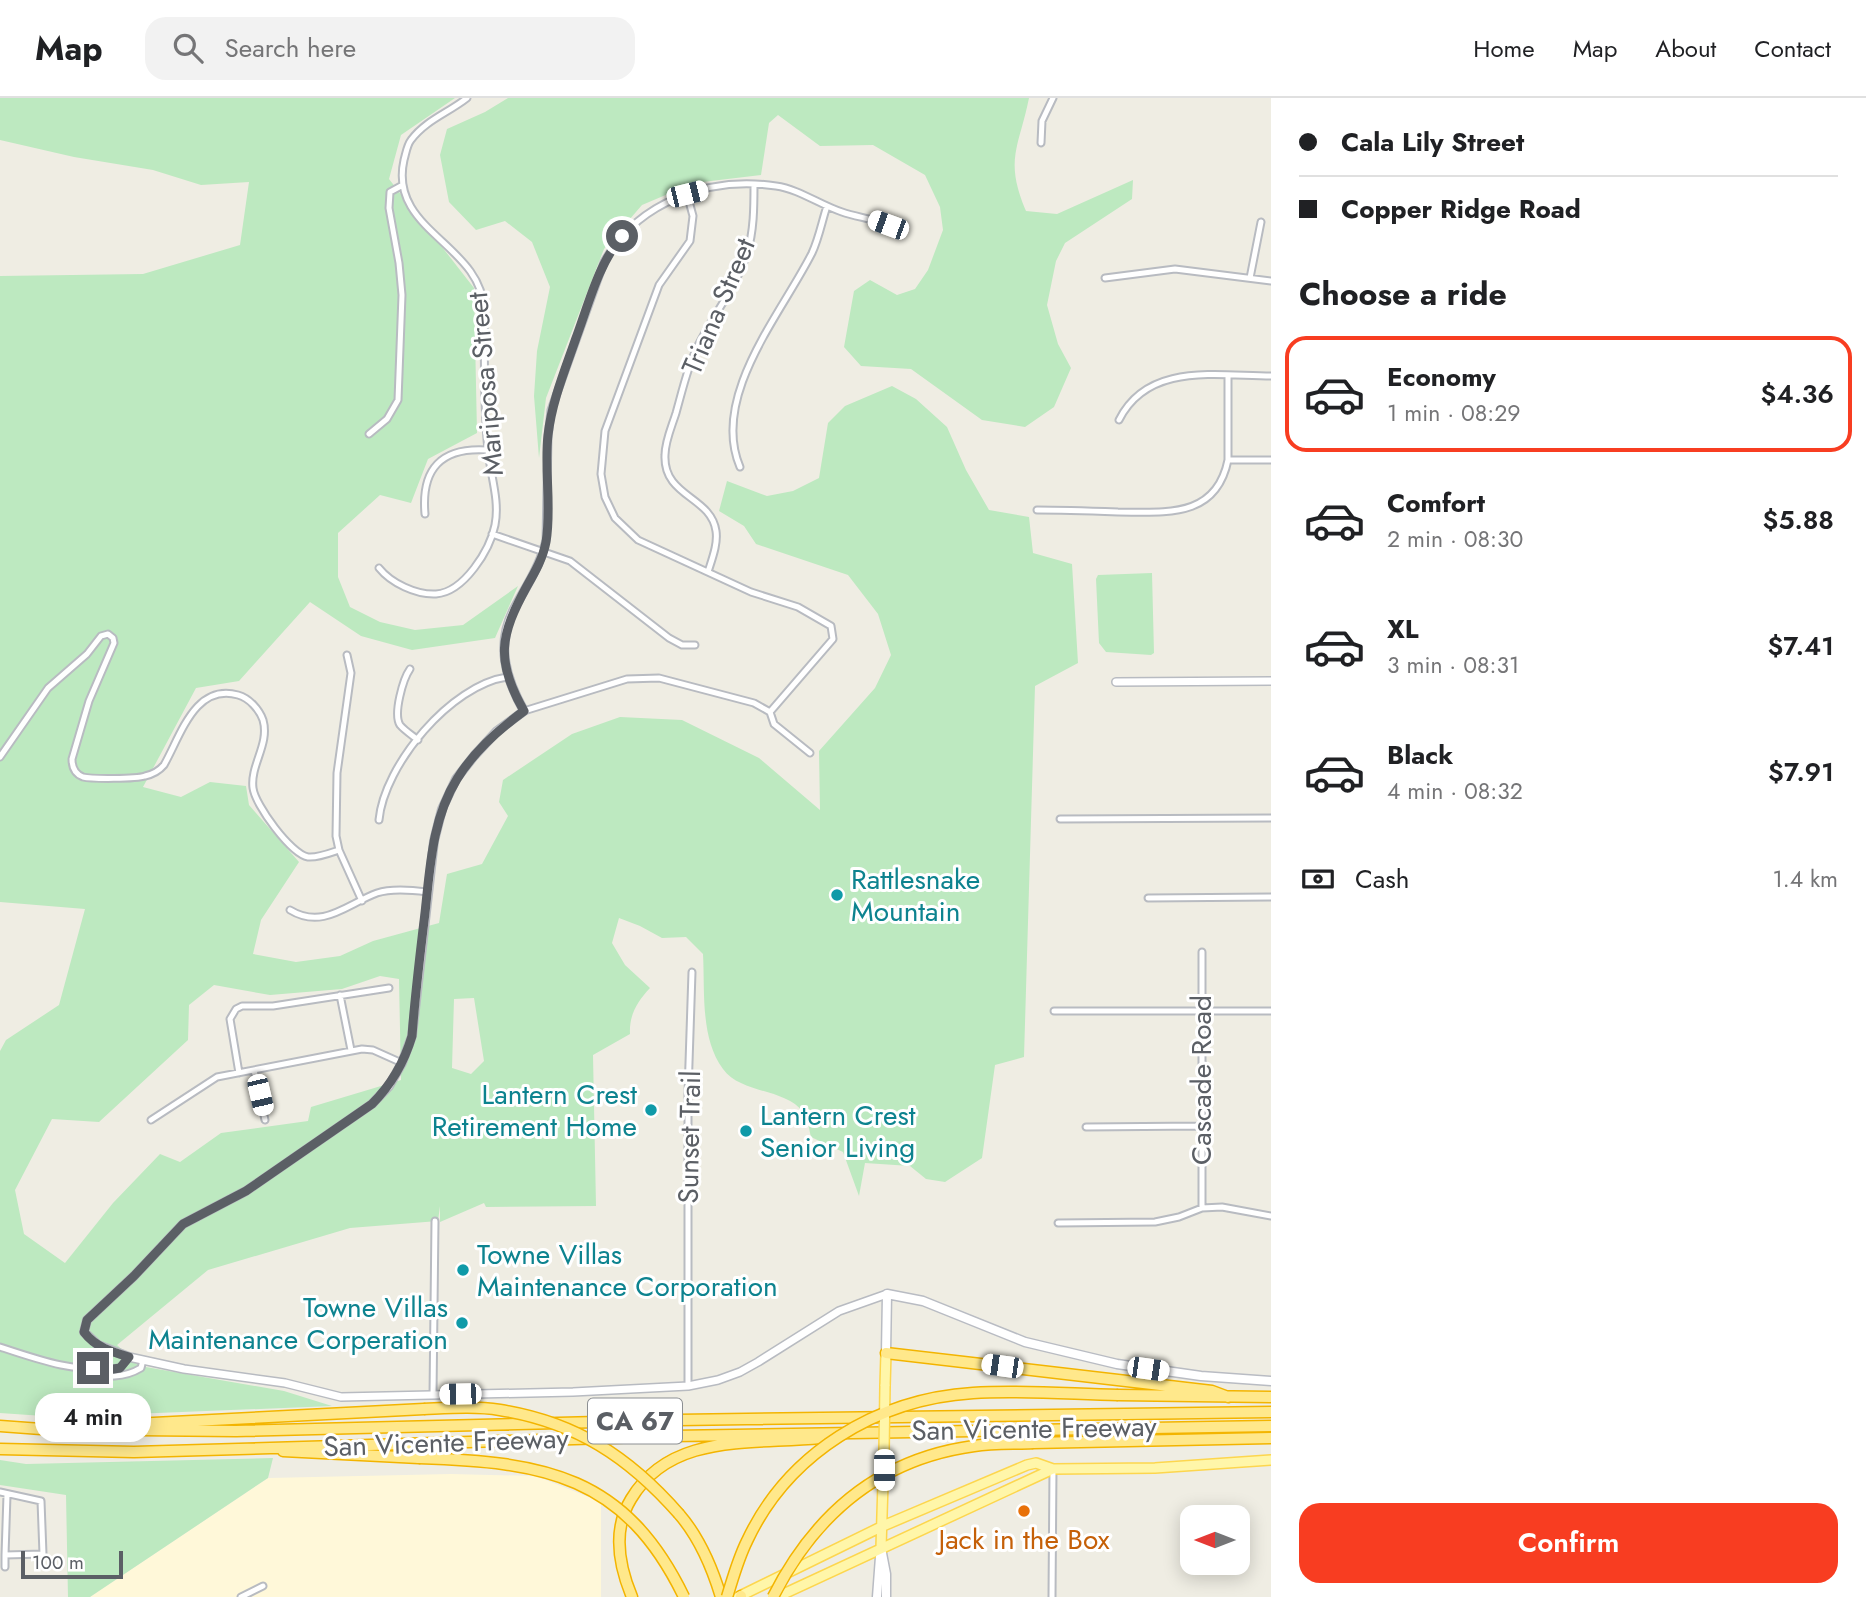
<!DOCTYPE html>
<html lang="en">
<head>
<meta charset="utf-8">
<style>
	body { margin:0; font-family:Jost,sans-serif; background:#f2f2f2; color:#202124; height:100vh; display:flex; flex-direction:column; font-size:26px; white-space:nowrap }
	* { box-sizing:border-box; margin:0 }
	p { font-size:23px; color:#757577 }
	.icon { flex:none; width:38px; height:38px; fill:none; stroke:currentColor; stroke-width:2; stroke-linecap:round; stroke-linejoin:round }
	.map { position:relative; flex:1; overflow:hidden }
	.details { display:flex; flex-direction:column; background:#fff; width:595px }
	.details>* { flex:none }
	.top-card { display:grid; align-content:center; height:154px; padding:0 28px; background:#fff }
	.needle { width:46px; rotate:270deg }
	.tools { position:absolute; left:1180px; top:1407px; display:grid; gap:14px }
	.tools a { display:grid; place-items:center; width:70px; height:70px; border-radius:14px; background:#fff; box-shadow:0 4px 18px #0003; font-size:35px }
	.scale { position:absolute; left:21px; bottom:18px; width:102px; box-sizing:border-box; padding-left:7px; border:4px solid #5b5f65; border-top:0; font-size:19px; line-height:24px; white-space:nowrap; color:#5b5f65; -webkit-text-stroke:5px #fff; paint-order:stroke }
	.end { position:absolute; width:32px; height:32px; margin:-16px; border:9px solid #5b5f65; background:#fff; box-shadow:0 0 0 4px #fff }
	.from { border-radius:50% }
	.bubble { position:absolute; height:49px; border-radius:21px; background:#fff; box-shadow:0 4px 18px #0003; font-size:23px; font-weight:600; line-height:49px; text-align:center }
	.car { position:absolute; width:21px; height:42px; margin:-21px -10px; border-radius:9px; box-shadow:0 0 5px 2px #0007; background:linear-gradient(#fff 24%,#345 0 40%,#fff 0 76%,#345 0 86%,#fff 0) }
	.top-card b { display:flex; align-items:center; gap:24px; height:66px; font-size:26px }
	.top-card b+b { border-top:2px solid #e0e0e0 }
	.top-card i { width:18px; height:18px; background:#202124 }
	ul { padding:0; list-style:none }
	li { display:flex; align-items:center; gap:21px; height:116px; margin:0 14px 10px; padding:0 14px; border:4px solid transparent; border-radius:21px }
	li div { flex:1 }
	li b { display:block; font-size:26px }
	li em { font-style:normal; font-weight:600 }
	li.active { border-color:#f83d21 }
	li>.icon { width:63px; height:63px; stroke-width:1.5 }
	h2 { padding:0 28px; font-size:32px; line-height:84px }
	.pay { display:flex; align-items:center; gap:18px; height:77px; padding:0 28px; font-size:26px }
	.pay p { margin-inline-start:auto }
	.primary-button { display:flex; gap:14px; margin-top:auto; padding:14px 28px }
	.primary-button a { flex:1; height:80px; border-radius:21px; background:#f83d21; color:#fff; font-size:28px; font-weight:600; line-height:80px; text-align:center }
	header { display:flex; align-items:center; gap:42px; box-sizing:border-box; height:98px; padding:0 35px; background:#fff; border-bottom:2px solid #e0e0e0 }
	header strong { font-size:33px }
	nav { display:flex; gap:38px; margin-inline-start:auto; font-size:24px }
	.search { width:490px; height:63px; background:#f2f2f2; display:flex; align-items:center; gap:18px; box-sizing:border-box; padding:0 24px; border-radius:21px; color:#757577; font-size:26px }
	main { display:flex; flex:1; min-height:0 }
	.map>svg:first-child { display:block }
	.commercial { fill:#fff8d9 }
	.green { fill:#bde9c0; fill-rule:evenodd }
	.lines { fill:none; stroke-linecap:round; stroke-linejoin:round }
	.minor-casing { stroke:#b8bbc1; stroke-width:9 }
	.tertiary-casing { stroke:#b8bbc1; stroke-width:10 }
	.secondary-casing { stroke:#b9bcc3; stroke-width:11 }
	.primary-casing { stroke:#fdd64e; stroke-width:12 }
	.motorway-casing { stroke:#f3b400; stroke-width:13 }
	.minor { stroke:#fff; stroke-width:5 }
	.tertiary { stroke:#fff; stroke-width:7 }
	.secondary { stroke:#fff; stroke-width:8 }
	.primary { stroke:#fff6a9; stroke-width:9 }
	.motorway { stroke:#ffe88b; stroke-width:10 }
	.primary-bridge-casing { stroke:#fdd64e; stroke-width:12; stroke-linecap:butt }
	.motorway-bridge-casing { stroke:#f3b400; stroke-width:13; stroke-linecap:butt }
	.primary-bridge { stroke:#fff6a9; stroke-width:9 }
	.motorway-bridge { stroke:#ffe88b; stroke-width:10 }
	.route { stroke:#5b5f65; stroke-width:9 }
	.culture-dot { fill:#0f9aa8; stroke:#fff; stroke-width:2.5 }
	.food-dot { fill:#e8710a; stroke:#fff; stroke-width:2.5 }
	.labels { text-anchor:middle; stroke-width:6; stroke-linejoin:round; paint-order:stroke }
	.shield { fill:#fff; stroke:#8c8f93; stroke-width:2 }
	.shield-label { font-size:26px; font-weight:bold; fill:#5b5f65 }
	.street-label { font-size:28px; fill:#5b5f65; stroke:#fff }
	.culture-label { font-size:28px; fill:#0d838f; stroke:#fff; text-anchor:start }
	.food-label { font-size:28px; fill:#c56008; stroke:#fff }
</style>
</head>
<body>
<header>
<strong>Map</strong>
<div class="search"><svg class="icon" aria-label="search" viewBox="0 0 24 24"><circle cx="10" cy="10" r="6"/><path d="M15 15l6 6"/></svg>Search here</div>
<nav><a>Home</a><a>Map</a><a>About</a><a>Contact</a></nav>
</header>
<main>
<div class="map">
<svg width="1271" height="1499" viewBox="0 0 1271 1499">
	<rect width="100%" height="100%" fill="#efede3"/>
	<path class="commercial" d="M 451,1376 L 536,1378 L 601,1404 L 601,1499 L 90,1499 L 268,1380 Z"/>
	<path class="green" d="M 0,0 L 455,0 L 401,37 L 389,81 L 474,190 L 477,335 L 428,361 L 411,405 L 380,397 L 338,435 L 338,479 L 350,509 L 380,524 L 415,532 L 463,527 L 518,488 L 495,540 L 412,552 L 361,538 L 310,504 L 239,583 L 196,590 L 143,689 L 181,699 L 210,684 L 246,688 L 249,707 L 299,764 L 261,822 L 253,856 L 296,864 L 340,858 L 373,843 L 439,825 L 447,776 L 482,766 L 508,718 L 499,704 L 503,682 L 572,636 L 620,619 L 682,622 L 759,660 L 820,712 L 819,653 L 875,590 L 891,557 L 878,516 L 848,477 L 756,446 L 744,428 L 719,413 L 727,383 L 767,398 L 793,393 L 819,380 L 828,325 L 845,308 L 892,288 L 916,301 L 947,329 L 966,372 L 989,412 L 1029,419 L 1033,455 L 1072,466 L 1078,565 L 1035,588 L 1024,959 L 995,967 L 982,1060 L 945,1084 L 926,1081 L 910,1068 L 865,1065 L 859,1098 L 843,1054 L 811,1039 C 809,1032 808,1019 803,1014 C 785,990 741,996 723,971 C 700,940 705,893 703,856 L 686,839 L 662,840 L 640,828 L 619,820 L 612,845 L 625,867 L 650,890 C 637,904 629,917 630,936 L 593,957 L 596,1108 L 486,1109 L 484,1105 L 440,1124 L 440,1108 L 438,1123 L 350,1130 L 208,1172 L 117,1247 L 140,1268 L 284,1293 L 332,1308 L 58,1319 L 0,1315 L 0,953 L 6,942 L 59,907 L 85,811 L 0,804 L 0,178 L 143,176 L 240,147 L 249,84 L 201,87 L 153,72 L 74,59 L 0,42 ZM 380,878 L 399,881 L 401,982 L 311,1009 L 308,1023 L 221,1035 L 180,1064 L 160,1056 L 113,1105 L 65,1165 L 24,1136 L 15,1092 L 52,1021 L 99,1024 L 188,942 L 189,907 L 214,887 L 270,897 L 342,891 ZM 474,900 L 484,963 L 471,976 L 452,970 L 454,901 Z
		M 508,0 L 1029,0 C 1019,50 1004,61 1026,113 L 1057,116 L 1133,82 L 1132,101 L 1065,145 L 1056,163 L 1047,207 L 1058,246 L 1071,270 L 1054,309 L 1025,329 L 982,322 L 911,271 L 861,268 L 844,249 L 854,193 L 870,182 L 897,197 L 915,191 L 928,172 L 943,132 L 940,109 L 925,77 L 873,47 L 820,48 L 778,17 L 769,25 L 761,77 L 694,85 L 642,107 L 604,151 L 546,300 L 539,360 L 534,298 L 537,253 L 550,189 L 532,144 L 505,123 L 476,132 L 449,104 L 440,57 L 447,31 L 485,14 Z
		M 1152,475 L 1154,555 L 1151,557 L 1106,554 L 1099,545 L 1096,481 L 1098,477 Z
		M 273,1360 L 268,1380 L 90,1499 L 68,1499 L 66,1397 L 0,1387 L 0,1362 L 26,1366 Z"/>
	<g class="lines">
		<g class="minor-casing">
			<path id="minor" d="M 1041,45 L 1042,23 L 1053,0
				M 687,96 L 693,118 L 690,143 L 659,187 L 605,333 L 601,376 L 605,399 L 615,420 L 638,442 L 751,494 L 798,509 L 831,528 L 833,541 L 770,614
				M 1105,180 L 1175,171 L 1271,183
				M 1250,180 L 1261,124
				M 1119,322 C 1148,264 1217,278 1271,278
				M 369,336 L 387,321 L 398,302 L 402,197 L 399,165 L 389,110 L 390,94 L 401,88
				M 1228,362 L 1271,362
				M 740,369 C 710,298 782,215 812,155 C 819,140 822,123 827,108
				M 1037,412 C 1064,412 1091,413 1118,414 C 1165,414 1216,421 1228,362 L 1228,278
				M 425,416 C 421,371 441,349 487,352
				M 492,436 L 570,463 L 669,540 L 682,547 L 695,547
				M 543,453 L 546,442 L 548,340 L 551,312 L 604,164 C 638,103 710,78 776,88 C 799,91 820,107 842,114 C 857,119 873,121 888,127
				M 379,470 C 391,485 416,497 436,496 C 464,494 490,452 495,427 C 500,402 490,376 488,352 C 483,306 485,258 484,212 C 482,146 388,133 404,62 C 406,55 407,47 411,42 C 426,22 448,15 467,0
				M 708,474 C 712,461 718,446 716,433 C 711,398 663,399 665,357 C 665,343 672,328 676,315 C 683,290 689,263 702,240 C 717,212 738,185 747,155 C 754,134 754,108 754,86
				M 347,557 L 351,575 L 337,675 L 336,738 L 339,752 L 362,803
				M 410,571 C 403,581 393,616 400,627 C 404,632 413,638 418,642
				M 524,613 L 627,581 L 659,580 L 754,605 L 770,614
				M 770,614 L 774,626 L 810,655
				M 0,659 L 48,590 L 87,556 L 101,538 L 108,536 L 113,540 L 114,545 L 89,603 L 72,661 C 72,669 75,676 83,679 C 91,681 136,681 145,678 C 154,676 159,673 164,667 C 181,637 195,585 238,597 C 249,600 259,611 263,622 C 270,646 250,667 253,690 C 255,707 291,756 308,759 C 318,760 330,755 339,752
				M 1060,721 L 1271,720
				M 379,722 C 384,667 451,587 507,579
				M 1148,800 L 1271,799
				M 290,812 C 323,832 347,806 377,795 C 392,790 412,792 427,794
				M 1202,854 L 1202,1110
				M 340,897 L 351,952
				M 1054,913 L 1271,913
				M 254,972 L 265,1022
				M 239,975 L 230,921 L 236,911 L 242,908 L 273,908 L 389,890
				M 151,1022 L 217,979 L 362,951 L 373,952 L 402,965
				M 1086,1029 L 1201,1028
				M 1058,1125 L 1155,1124 L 1179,1119 L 1202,1110 L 1222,1109 L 1271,1118
				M 0,1249 C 42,1263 76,1275 120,1270 L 129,1259
				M 88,1272 C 103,1282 126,1279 141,1270 L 143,1262
				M 688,1288 L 688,995 L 692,874
				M 433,1297 L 435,1123
				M 0,1394 L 41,1403 L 43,1456 L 5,1457 L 7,1397
				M 5,1457 L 5,1469
				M 241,1499 L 263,1488
				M 1052,1499 L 1053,1371"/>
		</g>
		<g class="tertiary-casing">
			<path id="tertiary" d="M 543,453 C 537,474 523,493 513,513 C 496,548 506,581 524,613 L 497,633 L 474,658 L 456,681 L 442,711 L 434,743 L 412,938 L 402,965 L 389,988 L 372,1006 L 246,1093 L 183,1126 L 134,1178 L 87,1222 L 84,1234 L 98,1247 L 129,1259 L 184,1271 L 285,1285 L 341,1299 L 573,1294 L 688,1288 L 718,1282 L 740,1274 L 758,1264 L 839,1213 L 887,1196
				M 1116,584 L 1271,583"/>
		</g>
		<g class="secondary-casing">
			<path id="secondary" d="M 886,1255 L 887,1196 L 923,1203 L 1025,1244 L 1117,1266 L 1201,1278 L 1271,1283
				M 881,1450 L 886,1476 L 886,1499
				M 877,1499 L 880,1459"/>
		</g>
		<g class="primary-casing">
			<path id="primary" d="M 885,1288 L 886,1255
				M 881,1450 L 884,1352
				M 738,1499 L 883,1428 L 1027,1367 L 1036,1365 L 1053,1371 L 1155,1370 L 1271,1362
				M 777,1499 L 1053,1371"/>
		</g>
		<g class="motorway-casing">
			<path id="motorway" d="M 886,1255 L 1212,1293 L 1228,1299
				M 1118,1297 L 1271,1299
				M 134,1326 L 424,1311
				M 0,1328 L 41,1331 L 236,1333 L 678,1322 L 1271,1314
				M 1033,1345 L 1271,1340
				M 0,1351 L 134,1354 L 674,1338 L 1271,1328
				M 283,1353 L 419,1360
				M 679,1416 C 699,1439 712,1469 721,1499
				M 741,1498 L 741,1499
				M 632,1499 C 619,1468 612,1432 631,1401 C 671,1334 752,1347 820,1340"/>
		</g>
		<use href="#minor" class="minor"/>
		<use href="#tertiary" class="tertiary"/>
		<use href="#secondary" class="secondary"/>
		<use href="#primary" class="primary"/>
		<use href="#motorway" class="motorway"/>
		<g class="primary-bridge-casing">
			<path id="primary-bridge" d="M 884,1352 L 885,1288"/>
		</g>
		<g class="motorway-bridge-casing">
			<path id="motorway-bridge" d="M 424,1311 C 449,1310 475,1308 500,1312 C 576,1324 629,1359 679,1416
				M 419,1360 C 544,1364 625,1377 684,1499
				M 727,1499 C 733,1480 738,1461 747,1443 C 788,1355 877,1301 973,1295 C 1021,1292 1070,1296 1118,1297
				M 773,1499 C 815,1416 879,1361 974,1348 C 994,1345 1014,1346 1033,1345"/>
		</g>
		<use href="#primary-bridge" class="primary-bridge"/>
		<use href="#motorway-bridge" class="motorway-bridge"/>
	</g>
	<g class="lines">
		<path class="route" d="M 93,1270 L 107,1272 L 120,1270 L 129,1259 C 112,1254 95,1249 84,1234 L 87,1222 L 134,1178 L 183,1126 L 246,1093 L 372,1006 C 392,986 404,965 412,938 C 415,897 420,856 425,815 C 430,770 432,721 457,681 C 474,653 498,632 524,613 C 495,563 500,537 527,488 C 535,474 543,460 546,444 C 552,409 544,372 548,337 C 552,303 565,272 576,240 C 589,205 598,167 622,138"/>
	</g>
	<g class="culture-dot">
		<circle cx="837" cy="797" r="7"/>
		<circle cx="651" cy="1012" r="7"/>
		<circle cx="746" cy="1033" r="7"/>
		<circle cx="463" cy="1172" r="7"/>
		<circle cx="462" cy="1225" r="7"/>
	</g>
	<circle class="food-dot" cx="1024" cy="1413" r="7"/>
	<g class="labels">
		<rect class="shield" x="588" y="1300.5" width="94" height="45" rx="5"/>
		<g class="shield-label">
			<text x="635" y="1332">CA 67</text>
		</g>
		<g class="street-label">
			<text transform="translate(718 208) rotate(-67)" y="10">Triana Street</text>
			<text transform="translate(485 286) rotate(-95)" y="10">Mariposa Street</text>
			<text transform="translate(1201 982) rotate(-90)" y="10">Cascade Road</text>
			<text transform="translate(689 1039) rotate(-89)" y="10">Sunset Trail</text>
			<text transform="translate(1034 1330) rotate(-1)" y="10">San Vicente Freeway</text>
			<text transform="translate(446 1344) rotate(-2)" y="10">San Vicente Freeway</text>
		</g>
		<g class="culture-label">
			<text x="851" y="791">Rattlesnake<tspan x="851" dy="32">Mountain</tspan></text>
			<text x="637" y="1006" text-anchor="end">Lantern Crest<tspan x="637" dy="32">Retirement Home</tspan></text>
			<text x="760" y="1027">Lantern Crest<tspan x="760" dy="32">Senior Living</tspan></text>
			<text x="477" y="1166">Towne Villas<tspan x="477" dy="32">Maintenance Corporation</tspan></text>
			<text x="448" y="1219" text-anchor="end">Towne Villas<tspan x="448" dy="32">Maintenance Corperation</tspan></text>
		</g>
		<g class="food-label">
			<text x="1024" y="1451">Jack in the Box</text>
		</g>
	</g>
</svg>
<div class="tools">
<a><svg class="needle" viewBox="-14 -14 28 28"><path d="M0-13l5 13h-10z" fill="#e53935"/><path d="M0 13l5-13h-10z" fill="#757577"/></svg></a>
</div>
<div class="scale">100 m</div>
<i class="end from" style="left:622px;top:138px"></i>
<i class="end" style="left:93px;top:1270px"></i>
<div class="bubble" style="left:35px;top:1295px;width:116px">4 min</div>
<i class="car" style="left:687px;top:96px;rotate:76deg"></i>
<i class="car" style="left:888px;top:127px;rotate:290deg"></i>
<i class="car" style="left:260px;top:997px;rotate:167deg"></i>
<i class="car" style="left:1002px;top:1268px;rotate:278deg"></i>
<i class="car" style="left:1148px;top:1271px;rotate:98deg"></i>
<i class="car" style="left:460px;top:1296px;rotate:269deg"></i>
<i class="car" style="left:884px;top:1372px;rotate:180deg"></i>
</div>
<section class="details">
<div class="top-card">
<b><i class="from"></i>Cala Lily Street</b>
<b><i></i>Copper Ridge Road</b>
</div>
<h2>Choose a ride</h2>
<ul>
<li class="active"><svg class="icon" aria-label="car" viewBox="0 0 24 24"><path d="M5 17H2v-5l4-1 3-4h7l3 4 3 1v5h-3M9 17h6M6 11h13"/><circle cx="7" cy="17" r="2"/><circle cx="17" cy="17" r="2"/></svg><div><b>Economy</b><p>1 min · 08:29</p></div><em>$4.36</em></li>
<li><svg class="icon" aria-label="car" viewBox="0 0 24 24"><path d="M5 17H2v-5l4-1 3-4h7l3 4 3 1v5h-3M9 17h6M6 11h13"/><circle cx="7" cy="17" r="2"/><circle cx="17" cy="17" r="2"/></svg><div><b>Comfort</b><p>2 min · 08:30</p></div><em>$5.88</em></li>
<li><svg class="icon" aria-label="car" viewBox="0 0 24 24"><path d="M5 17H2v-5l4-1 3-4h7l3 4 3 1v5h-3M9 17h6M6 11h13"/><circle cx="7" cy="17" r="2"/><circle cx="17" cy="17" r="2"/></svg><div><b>XL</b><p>3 min · 08:31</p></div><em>$7.41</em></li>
<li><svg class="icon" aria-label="car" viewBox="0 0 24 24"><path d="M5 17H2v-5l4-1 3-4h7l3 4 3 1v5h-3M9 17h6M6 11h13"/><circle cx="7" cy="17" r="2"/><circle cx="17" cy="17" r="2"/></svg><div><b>Black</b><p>4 min · 08:32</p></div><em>$7.91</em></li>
</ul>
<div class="pay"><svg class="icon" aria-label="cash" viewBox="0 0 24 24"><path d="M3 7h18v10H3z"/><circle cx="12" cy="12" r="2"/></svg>Cash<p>1.4 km</p></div>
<div class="primary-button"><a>Confirm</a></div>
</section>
</main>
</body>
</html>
